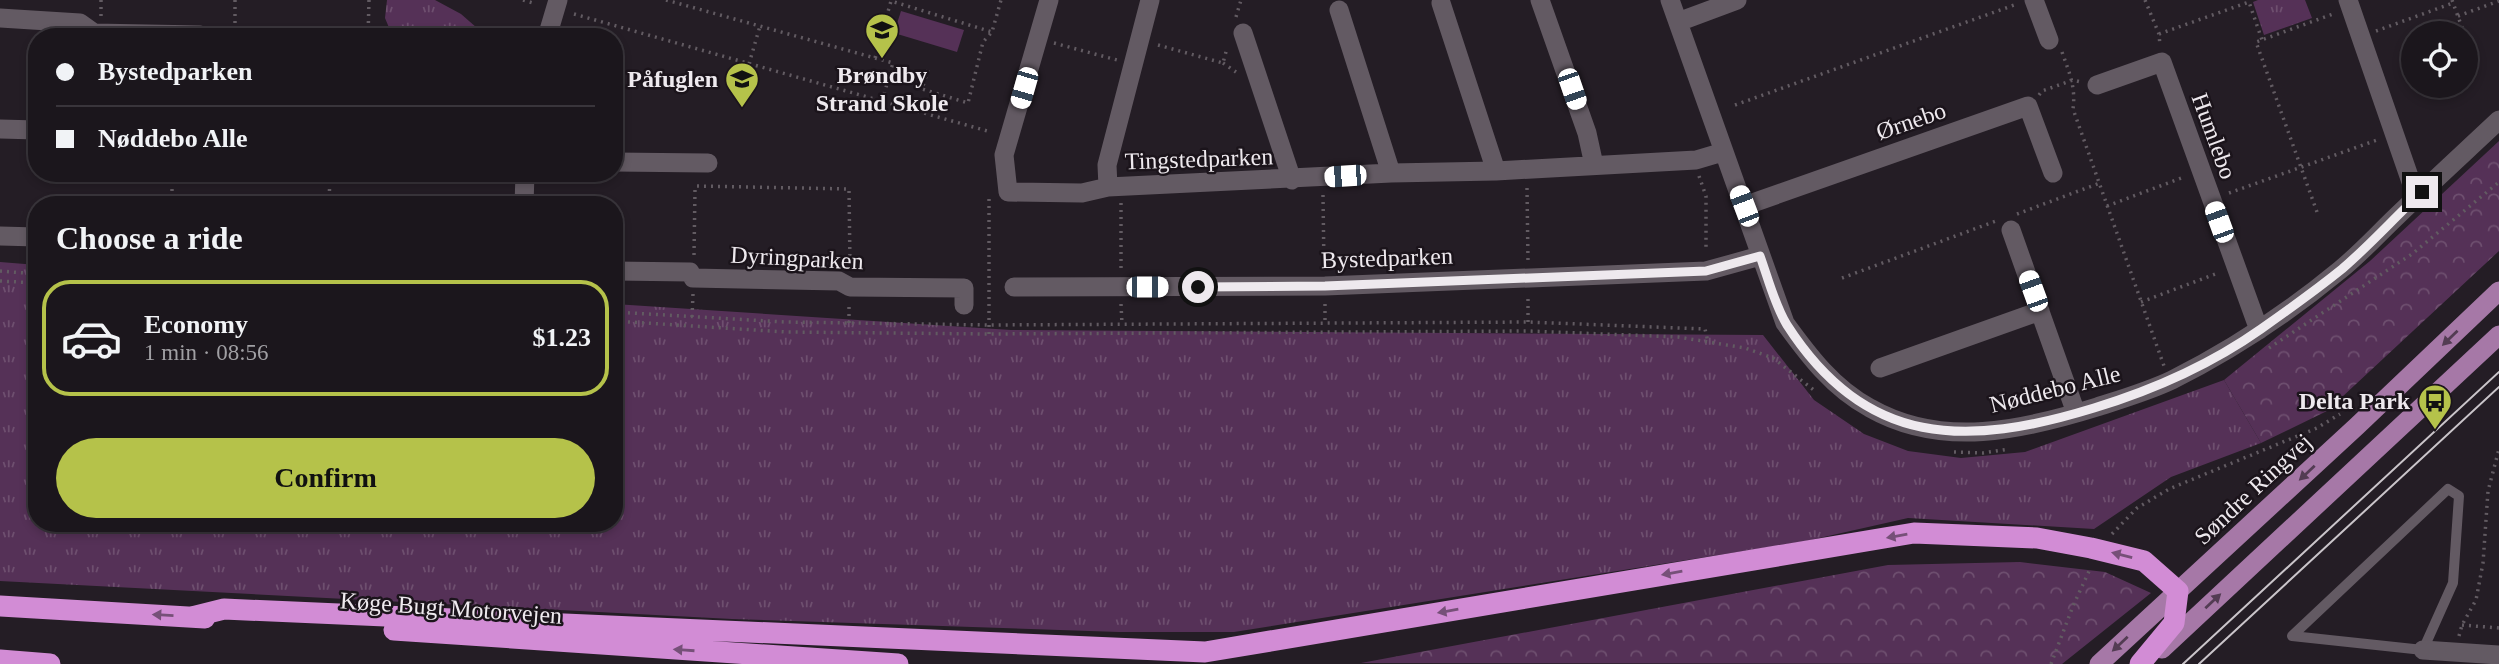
<!DOCTYPE html>
<html lang="en">
<head>
<meta charset="utf-8">
<style>
	body { margin:0; font-family:"Times New Roman",serif; background:#282329; color:#f1f3f6; height:100vh; display:flex; flex-direction:column; font-size:26px; white-space:nowrap }
	* { box-sizing:border-box; margin:0 }
	p { font-size:23px; color:#a09fa3 }
	.icon { flex:none; width:38px; height:38px; fill:none; stroke:currentColor; stroke-width:2; stroke-linecap:round; stroke-linejoin:round }
	.map { position:relative; flex:1; overflow:hidden }
	.sheet { position:absolute; left:28px; top:196px; width:595px; height:336px; display:flex; flex-direction:column; background:#1b161c; border-radius:28px; box-shadow:0 4px 10px #0003,0 0 0 2px #39353b }
	.sheet>* { flex:none }
	.guide { position:absolute; left:28px; top:28px; width:595px; height:154px; border-radius:28px; box-shadow:0 4px 10px #0003,0 0 0 2px #39353b; display:grid; align-content:center; height:154px; padding:0 28px; background:#1b161c }
	.fabs { position:absolute; left:2401px; top:21px; display:grid; gap:14px }
	.fabs a { display:grid; place-items:center; width:77px; height:77px; border-radius:50%; background:#1b161c; box-shadow:0 4px 10px #0003,0 0 0 2px #39353b; font-size:35px }
	.end { position:absolute; width:32px; height:32px; margin:-16px; border:9px solid #eee9ee; background:#111; box-shadow:0 0 0 4px #111 }
	.from { border-radius:50% }
	.car { position:absolute; width:21px; height:42px; margin:-21px -10px; border-radius:9px; box-shadow:0 0 5px 2px #0007; background:linear-gradient(#fff 24%,#345 0 40%,#fff 0 76%,#345 0 86%,#fff 0) }
	.guide b { display:flex; align-items:center; gap:24px; height:66px; font-size:26px }
	.guide b+b { border-top:2px solid #39353b }
	.guide i { width:18px; height:18px; background:#f1f3f6 }
	ul { padding:0; list-style:none }
	li { display:flex; align-items:center; gap:21px; height:116px; margin:0 14px 10px; padding:0 14px; border:4px solid #39353b; border-radius:28px }
	li div { flex:1 }
	li b { display:block; font-size:26px }
	li em { font-style:normal; font-weight:800 }
	li.on { border-color:#b5c24a }
	li>.icon { width:63px; height:63px; stroke-width:1.5 }
	h2 { padding:0 28px; font-size:32px; line-height:84px }
	.button { display:flex; gap:14px; margin-top:auto; padding:14px 28px }
	.button a { flex:1; height:80px; border-radius:42px; background:#b5c24a; color:#111; font-size:28px; font-weight:800; line-height:80px; text-align:center }
	.map>svg:first-child { display:block }
	.grass { fill:#553157 }
	.forest { fill:url(#forest-crowns) }
	.park { fill:url(#park-tufts) }
	.lines { fill:none; stroke-linecap:round; stroke-linejoin:round }
	.path { stroke:#625b62; stroke-width:3.5; stroke-dasharray:2 5; stroke-linecap:butt }
	.service { stroke:#635a63; stroke-width:10 }
	.minor { stroke:#635a63; stroke-width:19 }
	.primary { stroke:#a678a7; stroke-width:19 }
	.motorway { stroke:#d28cd5; stroke-width:21 }
	.tram { stroke:#cac5ca; stroke-width:2 }
	.oneway { fill:#533c53 }
	.oneway2 { fill:#765078 }
	.route { stroke:#eee9ee; stroke-width:9 }
	.labels { text-anchor:middle; stroke-width:5; stroke-linejoin:round; paint-order:stroke }
	.poi-label { font-size:24px; font-weight:bold; fill:#eee9ee; stroke:#1b141b; text-anchor:end }
	.street-label { font-size:24px; fill:#eee9ee; stroke:#1b141b }
</style>
</head>
<body>
<div class="map">
<svg width="2499" height="664" viewBox="0 0 2499 664">
	<defs>
		<pattern id="forest-crowns" width="20" height="18" patternUnits="userSpaceOnUse" patternTransform="scale(1.75)"><rect width="20" height="18" fill="#553157"/><path d="M2 6a3 3 0 1 1 6 0M12 15a3 3 0 1 1 6 0" fill="none" stroke="#6e4f6f"/></pattern>
		<pattern id="park-tufts" width="24" height="20" patternUnits="userSpaceOnUse" patternTransform="scale(1.75)"><rect width="24" height="20" fill="#553157"/><path d="M3 7l-1-3M5 7V3M7 7l1-3M15 17l-1-3M17 17v-4M19 17l1-3" fill="none" stroke="#6e4f6f"/></pattern>
	</defs>
	<rect width="100%" height="100%" fill="#241d25"/>
	<path class="grass" d="M 901,11 L 964,30 L 957,52 L 894,33 Z"/>
	<path class="forest" d="M 2499,141 L 2499,251 L 2327,411 L 2261,443 L 2224,380 L 2370,261 Z
		M 2020,562 L 2105,572 L 2151,593 L 2062,664 L 1361,663 L 1888,565 Z"/>
	<path class="park" d="M 387,0 L 435,0 L 461,14 L 477,28 L 468,36 L 390,30 L 385,18 Z
		M 2258,0 L 2305,0 L 2312,18 L 2264,35 L 2253,2 Z
		M 0,262 L 37,265 L 37,523 L 614,523 L 614,304 L 1011,330 L 1763,335 L 1814,400 L 1864,434 L 1908,451 L 1961,458 L 2025,452 L 2224,380 L 2261,443 L 2171,477 L 2094,529 L 1908,518 L 1806,541 L 1234,632 L 1119,632 L 732,619 L 0,581 Z"/>
	<g class="lines">
		<path class="path" d="M 101,0 L 101,17
			M 523,0 L 533,3
			M 666,0 L 875,58 L 891,1 L 992,32
			M 2145,0 L 2159,34 L 2160,46
			M 2452,0 L 2464,33
			M 574,14 L 991,132
			M 2458,16 L 2499,1
			M 1236,17 L 1241,0
			M 2376,31 L 2453,3
			M 2159,34 L 2249,2 L 2262,40
			M 235,37 L 235,0
			M 368,37 L 369,0
			M 398,37 L 398,31
			M 2466,39 L 2471,55
			M 1054,43 L 1117,60
			M 1158,45 L 1223,63 L 1227,48
			M 2062,52 C 2069,72 2076,87 2073,109 L 2164,366
			M 875,58 L 893,63 L 882,101
			M 1223,63 L 1236,72
			M 749,64 L 760,26
			M 928,70 L 922,89 L 968,103 L 983,42 L 992,32 L 1001,0
			M 2039,95 L 2042,91 L 2073,80 L 2081,82
			M 1735,105 L 2017,4
			M 1699,176 L 1706,196 L 1706,251
			M 697,186 L 849,189 L 850,265
			M 1527,188 L 1528,261
			M 2229,193 L 2377,140
			M 1323,195 L 1324,268
			M 172,205 L 172,173
			M 329,205 L 330,173
			M 2107,206 L 2184,177
			M 2317,212 L 2256,42 L 2333,14
			M 2017,214 L 2100,183
			M 694,255 L 695,189 L 697,186
			M 1121,268 L 1121,203
			M 0,271 L 37,274
			M 1842,278 L 1996,221
			M 0,281 L 37,283
			M 2141,302 L 2218,273
			M 1121,304 L 1122,324
			M 1325,304 L 1325,323
			M 614,312 L 785,322 L 989,325 L 1528,322 L 1705,329 L 1708,342
			M 692,317 L 693,294
			M 614,321 L 786,332 L 989,334 L 1529,331 L 1678,337 L 1745,348 L 1773,358 L 1815,391
			M 1528,322 L 1528,296
			M 849,323 L 849,304
			M 989,334 L 989,196
			M 2269,348 L 2412,254 L 2499,182
			M 1954,452 L 1983,453 L 2009,449
			M 2112,534 L 2137,508 L 2169,489 L 2317,428 L 2340,414
			M 2462,625 L 2499,628
			M 2459,636 L 2462,625 L 2476,600 L 2483,563 L 2488,491 L 2499,449
			M 2051,664 L 2073,606 L 2091,567"/>
		<path class="service" d="M 2448,489 L 2459,496 L 2453,583 L 2423,650 L 2292,636 Z"/>
		<path class="minor" d="M 1049,0 L 1004,155 L 1008,192 L 1082,193 L 1108,187 L 1391,173 L 1496,171 L 1696,160 L 1723,152
			M 1540,0 L 1587,133 L 1594,165
			M 1670,0 L 1785,323 C 1809,356 1833,388 1870,408 C 1942,449 2023,430 2097,407 C 2122,399 2149,391 2172,380 C 2232,350 2289,312 2340,270 C 2361,253 2379,233 2398,215 C 2431,183 2465,152 2499,120
			M 2034,0 L 2049,40
			M 2348,0 L 2411,182 L 2422,192
			M 1441,3 L 1496,171
			M 1339,10 L 1391,173
			M 0,18 L 80,23 L 94,33 L 200,35 L 205,37
			M 1678,22 L 1737,0
			M 1243,33 L 1292,180
			M 547,37 L 558,0
			M 2097,85 L 2162,62 L 2259,330
			M 0,129 L 37,130
			M 614,162 L 708,163
			M 1108,187 L 1107,165 L 1150,0
			M 524,205 L 525,173
			M 1744,206 L 2028,106 L 2053,173
			M 2011,230 L 2076,413
			M 0,236 L 37,237
			M 614,271 L 690,272 L 693,278 L 839,281 L 850,287 L 964,288 L 964,305
			M 1014,287 L 1325,286 L 1706,271 L 1760,256
			M 1880,368 L 2040,311
			M 2423,650 L 2499,655"/>
		<path class="primary" d="M 2162,649 L 2499,335
			M 2099,664 L 2357,426 L 2499,291"/>
		<path class="motorway" d="M 0,606 L 205,618
			M 192,617 L 224,609 L 1205,652 L 1914,533 L 2037,538 L 2091,548 L 2144,561 L 2178,591 L 2174,623 L 2140,664
			M 394,630 L 898,664
			M 0,660 L 50,664"/>
		<path class="tram" d="M 2183,664 L 2499,372
			M 2199,664 L 2499,387"/>
	</g>
	<defs><path id="oneway-solid" d="M-6-.8H1V-3.2L6.5 0L1 3.2V.8H-6Z" transform="scale(1.75)"/></defs>
	<g class="oneway">
		<use href="#oneway-solid" transform="translate(2450 338) rotate(136)"/>
		<use href="#oneway-solid" transform="translate(2307 473) rotate(137)"/>
		<use href="#oneway-solid" transform="translate(2213 601) rotate(-43)"/>
		<use href="#oneway-solid" transform="translate(2120 644) rotate(137)"/>
	</g>
	<g class="oneway2">
		<use href="#oneway-solid" transform="translate(1897 536) rotate(170)"/>
		<use href="#oneway-solid" transform="translate(2122 555) rotate(-166)"/>
		<use href="#oneway-solid" transform="translate(1672 573) rotate(170)"/>
		<use href="#oneway-solid" transform="translate(1448 611) rotate(170)"/>
		<use href="#oneway-solid" transform="translate(163 615) rotate(-177)"/>
		<use href="#oneway-solid" transform="translate(684 650) rotate(-176)"/>
	</g>
	<g class="lines">
		<path class="route" d="M 1198,287 L 1325,286 L 1706,271 L 1760,256 C 1768,278 1775,306 1787,325 C 1866,448 1967,447 2094,408 C 2153,390 2210,365 2261,329 C 2288,310 2316,290 2342,269 C 2370,245 2395,217 2422,192"/>
	</g>
	<defs>
		<g id="school-pin" transform="scale(1.75)"><path d="M0 17L-7.5 6A9.5 9.5 0 1 1 7.5 6Z" fill="#b5c24a" stroke="#1b141b"/><path d="M0-5L7-2L0 1L-7-2ZM-4 1L0 2.5L4 1V4Q0 6-4 4Z" fill="#111"/></g>
		<g id="bus-pin" transform="scale(1.75)"><path d="M0 17L-7.5 6A9.5 9.5 0 1 1 7.5 6Z" fill="#b5c24a" stroke="#1b141b"/><path d="M-5-6H5V4H4V6H2V4H-2V6H-4V4H-5ZM-3.5-4V0h7V-4ZM-3.5 1.2v1.5H-2V1.2ZM2 1.2v1.5H3.5V1.2Z" fill="#111"/></g>
	</defs>
	<g fill-rule="evenodd">
		<use href="#school-pin" x="882" y="30"/>
		<use href="#school-pin" x="742" y="79"/>
		<use href="#bus-pin" x="2435" y="401"/>
	</g>
	<g class="labels">
		<g class="poi-label">
			<text x="882" y="83" text-anchor="middle">Brøndby<tspan x="882" dy="28">Strand Skole</tspan></text>
			<text x="718" y="87">Påfuglen</text>
			<text x="2410" y="409">Delta Park</text>
		</g>
		<g class="street-label">
			<text transform="translate(1911 121) rotate(-19)" y="8">Ørnebo</text>
			<text transform="translate(2214 136) rotate(70)" y="8">Humlebo</text>
			<text transform="translate(1199 159) rotate(-2)" y="8">Tingstedparken</text>
			<text transform="translate(797 258) rotate(3)" y="8">Dyringparken</text>
			<text transform="translate(1387 258) rotate(-2)" y="8">Bystedparken</text>
			<text transform="translate(2055 389) rotate(-14)" y="8">Nøddebo Alle</text>
			<text transform="translate(2253 489) rotate(-43)" y="8">Søndre Ringvej</text>
			<text transform="translate(451 608) rotate(4)" y="8">Køge Bugt Motorvejen</text>
		</g>
	</g>
</svg>
<div class="fabs">
<a><svg class="icon" aria-label="locate" viewBox="0 0 24 24"><circle cx="12" cy="12" r="6"/><path d="M12 2v4M12 18v4M2 12h4M18 12h4"/></svg></a>
</div>
<i class="end from" style="left:1198px;top:287px"></i>
<i class="end" style="left:2422px;top:192px"></i>
<i class="car" style="left:1024px;top:88px;rotate:196deg"></i>
<i class="car" style="left:1572px;top:89px;rotate:161deg"></i>
<i class="car" style="left:1345px;top:176px;rotate:266deg"></i>
<i class="car" style="left:1744px;top:206px;rotate:339deg"></i>
<i class="car" style="left:2219px;top:222px;rotate:340deg"></i>
<i class="car" style="left:1147px;top:287px;rotate:90deg"></i>
<i class="car" style="left:2033px;top:291px;rotate:340deg"></i>
<div class="guide">
<b><i class="from"></i>Bystedparken</b>
<b><i></i>Nøddebo Alle</b>
</div>
<section class="sheet">
<h2>Choose a ride</h2>
<ul>
<li class="on"><svg class="icon" aria-label="car" viewBox="0 0 24 24"><path d="M5 17H2v-5l4-1 3-4h7l3 4 3 1v5h-3M9 17h6M6 11h13"/><circle cx="7" cy="17" r="2"/><circle cx="17" cy="17" r="2"/></svg><div><b>Economy</b><p>1 min · 08:56</p></div><em>$1.23</em></li>
</ul>
<div class="button"><a>Confirm</a></div>
</section>
</div>
</body>
</html>
